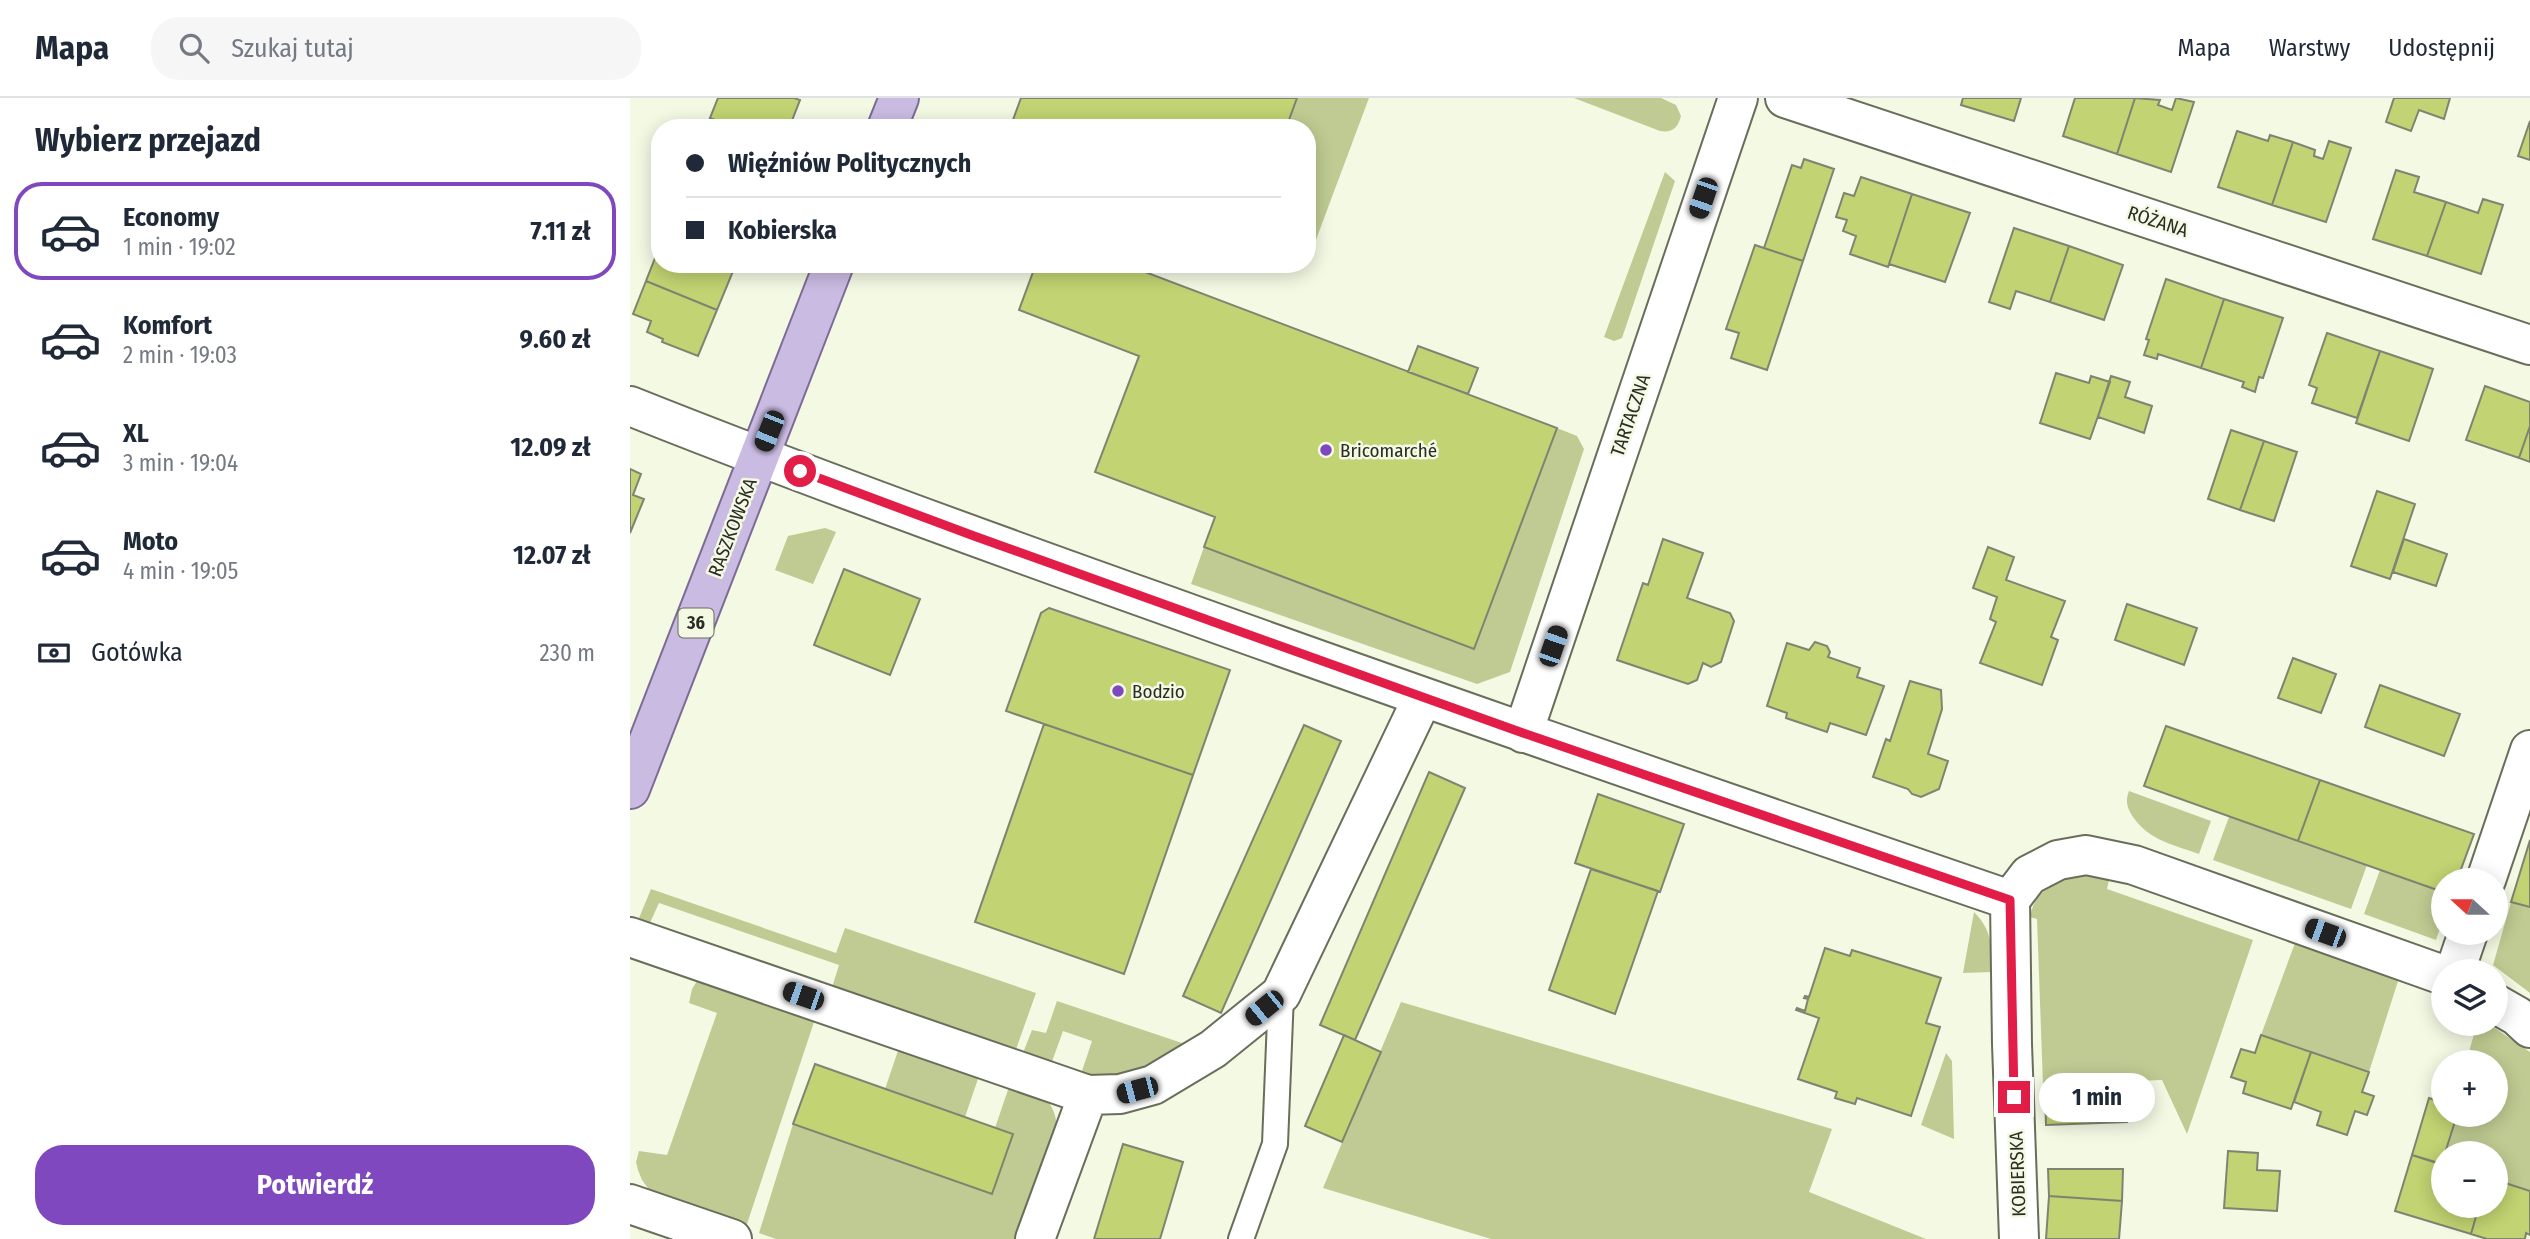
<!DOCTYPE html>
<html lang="pl">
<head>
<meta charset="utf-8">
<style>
	body { margin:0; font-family:"Fira Sans Condensed",sans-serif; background:#f6f6f7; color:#1f2937; height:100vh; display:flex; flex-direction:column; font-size:26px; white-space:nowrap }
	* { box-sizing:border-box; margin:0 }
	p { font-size:23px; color:#747a83 }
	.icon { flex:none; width:38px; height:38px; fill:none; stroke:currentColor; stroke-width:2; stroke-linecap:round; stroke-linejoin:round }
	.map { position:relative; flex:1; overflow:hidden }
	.side { display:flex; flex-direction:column; background:#fff; width:630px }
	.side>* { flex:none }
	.guide { position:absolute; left:21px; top:21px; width:665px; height:154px; border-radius:28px; box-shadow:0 4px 18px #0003; display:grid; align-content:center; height:154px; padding:0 35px; background:#fff }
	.needle { width:46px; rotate:291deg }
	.controls { position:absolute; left:1801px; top:770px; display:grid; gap:14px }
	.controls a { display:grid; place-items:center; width:77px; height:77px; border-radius:50%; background:#fff; box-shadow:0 4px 18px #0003; font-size:35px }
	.end { position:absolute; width:32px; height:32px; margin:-16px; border:9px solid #e11d48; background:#fff; box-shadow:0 0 0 4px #fff }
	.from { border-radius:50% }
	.bubble { position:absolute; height:49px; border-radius:24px; background:#fff; box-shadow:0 4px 18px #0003; font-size:23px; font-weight:700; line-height:49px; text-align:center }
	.car { position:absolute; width:21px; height:42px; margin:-21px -10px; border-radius:9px; box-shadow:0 0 5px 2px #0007; background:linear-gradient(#222 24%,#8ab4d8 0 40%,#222 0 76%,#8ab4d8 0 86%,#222 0) }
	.guide b { display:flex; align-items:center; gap:24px; height:66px; font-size:26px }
	.guide b+b { border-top:2px solid #e0e1e3 }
	.guide i { width:18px; height:18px; background:#1f2937 }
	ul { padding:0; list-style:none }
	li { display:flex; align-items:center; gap:21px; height:98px; margin:0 14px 10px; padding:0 21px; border:4px solid transparent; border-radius:28px }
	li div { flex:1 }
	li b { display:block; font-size:26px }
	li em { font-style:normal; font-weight:700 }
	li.selected { border-color:#7f48bf }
	li>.icon { width:63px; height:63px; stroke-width:1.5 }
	h2 { padding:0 35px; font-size:32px; line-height:84px }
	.pay { display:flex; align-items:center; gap:18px; height:77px; padding:0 35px; font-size:26px }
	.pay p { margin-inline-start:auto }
	.action { display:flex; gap:14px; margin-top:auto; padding:14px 35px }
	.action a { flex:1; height:80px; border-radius:28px; background:#7f48bf; color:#fff; font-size:28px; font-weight:700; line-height:80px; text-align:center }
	header { display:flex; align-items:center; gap:42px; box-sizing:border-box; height:98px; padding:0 35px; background:#fff; border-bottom:2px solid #e0e1e3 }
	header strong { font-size:33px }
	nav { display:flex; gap:38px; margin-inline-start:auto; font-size:24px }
	.search { width:490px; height:63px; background:#f6f6f7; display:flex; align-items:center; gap:18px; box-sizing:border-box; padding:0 24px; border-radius:28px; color:#747a83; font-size:26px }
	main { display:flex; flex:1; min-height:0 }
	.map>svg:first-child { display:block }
	.green { fill:#bfcb92 }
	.building { fill:#c1d372; stroke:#7f8371; stroke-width:2 }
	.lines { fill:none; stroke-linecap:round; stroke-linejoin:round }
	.service-casing { stroke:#696d5b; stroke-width:28 }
	.minor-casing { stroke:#696d5b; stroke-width:42 }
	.primary-casing { stroke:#7c6b94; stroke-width:42 }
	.service { stroke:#fff; stroke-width:24 }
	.minor { stroke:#fff; stroke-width:38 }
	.primary { stroke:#cabbe3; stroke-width:38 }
	.route { stroke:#e11d48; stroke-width:9 }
	.poi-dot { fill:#7f48bf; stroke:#f4f9e4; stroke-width:2.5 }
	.labels { text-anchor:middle; stroke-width:5; stroke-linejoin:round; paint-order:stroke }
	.shield { fill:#f4f9e4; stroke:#676a5e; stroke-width:2 }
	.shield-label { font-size:18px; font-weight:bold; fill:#2b2d25 }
	.street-label { font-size:19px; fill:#2b2d25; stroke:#f4f9e4 }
	.poi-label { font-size:19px; fill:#2b2d25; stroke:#f4f9e4; text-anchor:start }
</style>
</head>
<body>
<header>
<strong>Mapa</strong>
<div class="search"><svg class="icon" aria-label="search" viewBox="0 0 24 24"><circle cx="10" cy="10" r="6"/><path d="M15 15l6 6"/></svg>Szukaj tutaj</div>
<nav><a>Mapa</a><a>Warstwy</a><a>Udostępnij</a></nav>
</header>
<main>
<section class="side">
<h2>Wybierz przejazd</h2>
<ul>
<li class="selected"><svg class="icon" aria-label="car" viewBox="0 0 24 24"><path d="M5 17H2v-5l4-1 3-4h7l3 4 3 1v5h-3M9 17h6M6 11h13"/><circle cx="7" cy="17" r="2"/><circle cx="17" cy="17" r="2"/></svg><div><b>Economy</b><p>1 min · 19:02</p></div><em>7.11 zł</em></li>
<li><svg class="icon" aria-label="car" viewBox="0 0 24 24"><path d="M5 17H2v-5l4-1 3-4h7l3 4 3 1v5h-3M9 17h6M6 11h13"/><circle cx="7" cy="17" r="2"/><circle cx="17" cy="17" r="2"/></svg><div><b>Komfort</b><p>2 min · 19:03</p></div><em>9.60 zł</em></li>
<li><svg class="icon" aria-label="car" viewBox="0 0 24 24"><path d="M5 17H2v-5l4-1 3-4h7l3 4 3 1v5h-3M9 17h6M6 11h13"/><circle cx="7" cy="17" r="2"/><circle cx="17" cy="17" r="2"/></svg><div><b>XL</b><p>3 min · 19:04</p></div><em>12.09 zł</em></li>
<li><svg class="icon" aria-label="car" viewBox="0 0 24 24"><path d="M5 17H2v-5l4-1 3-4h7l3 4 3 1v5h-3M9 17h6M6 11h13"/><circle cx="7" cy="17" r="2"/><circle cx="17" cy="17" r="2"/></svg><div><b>Moto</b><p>4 min · 19:05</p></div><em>12.07 zł</em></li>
</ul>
<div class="pay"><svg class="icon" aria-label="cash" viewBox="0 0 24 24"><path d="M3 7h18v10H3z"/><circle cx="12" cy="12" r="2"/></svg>Gotówka<p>230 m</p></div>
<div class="action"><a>Potwierdź</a></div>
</section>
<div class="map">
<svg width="1900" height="1141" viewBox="0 0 1900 1141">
	<rect width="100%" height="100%" fill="#f4f9e4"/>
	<path class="green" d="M 667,0 L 739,0 L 684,147 L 677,145 L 677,30 L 656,30 Z
		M 944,0 L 1031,0 L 1046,7 L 1051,18 C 1048,30 1042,35 1030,33 Z
		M 1035,74 L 1045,83 L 992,240 L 984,243 L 974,239 Z
		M 927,330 L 947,338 L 954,351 L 880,574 L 847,586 L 561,486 L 574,449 L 844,551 Z
		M 195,430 L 206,434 L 183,486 L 145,472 L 158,438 Z
		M 1499,693 L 1581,723 L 1569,756 C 1542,746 1520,743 1503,719 C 1497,710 1495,703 1499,693 Z
		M 1599,719 L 1737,767 L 1721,811 L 1583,762 Z
		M 1750,772 L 1813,794 L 1813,822 L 1806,842 L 1734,816 Z
		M 1457,775 L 1480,777 L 1477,791 L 1623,842 L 1557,1036 L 1532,982 L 1413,987 L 1407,821 L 1400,819 C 1405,790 1431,779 1457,775 Z
		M 21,791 L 206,855 L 215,830 L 406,895 L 384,957 L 200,896 L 209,867 L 29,805 L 19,827 L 9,820 Z
		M 1881,804 L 1900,809 L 1900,895 L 1863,867 Z
		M 1344,814 C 1363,833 1361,849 1363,874 L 1333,875 Z
		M 1665,845 L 1769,880 L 1739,974 L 1631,937 Z
		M 79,880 L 187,915 L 115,1132 L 23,1097 L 12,1082 L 8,1072 L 6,1064 L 9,1053 L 37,1057 L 87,915 L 59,905 L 62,891 L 67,883 Z
		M 427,903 L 555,946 L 529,964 L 490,980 L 450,979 L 462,943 L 433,933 L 420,969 L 391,960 L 402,932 L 416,935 Z
		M 771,904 L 1202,1031 L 1179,1094 L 1296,1141 L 861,1141 L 693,1090 Z
		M 1847,926 L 1859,926 L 1900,954 L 1900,1093 L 1866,1082 L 1866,1055 L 1815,1055 L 1827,1017 L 1866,1017 L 1866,964 L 1836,964 Z
		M 271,944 L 351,972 L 335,1019 L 255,991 Z
		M 1316,955 L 1322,963 L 1324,1041 L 1291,1027 Z
		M 382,980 C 408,996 426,999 427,1032 L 391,1141 L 146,1141 L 129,1135 L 163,1026 L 362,1096 L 383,1036 L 365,1030 Z"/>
	<path class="building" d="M 88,0 L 164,0 L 170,2 L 159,30 L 103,30 L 80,20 Z
		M 391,0 L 667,0 L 656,30 L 380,30 Z
		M 1333,0 L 1391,0 L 1384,23 L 1331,7 Z
		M 1445,0 L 1505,0 L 1487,56 L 1433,38 Z
		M 1505,0 L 1530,2 L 1528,7 L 1542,12 L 1546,0 L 1564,4 L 1541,74 L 1487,56 Z
		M 1764,0 L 1820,0 L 1814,21 L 1789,12 L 1781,33 L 1756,24 Z
		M 80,20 L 103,30 L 76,30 Z
		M 1900,23 L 1900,62 L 1888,58 Z
		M 1607,33 L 1638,43 L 1640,37 L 1663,44 L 1642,107 L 1588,89 Z
		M 1699,43 L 1721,50 L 1696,124 L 1642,107 L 1663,44 L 1685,52 L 1684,58 L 1693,61 Z
		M 1174,61 L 1204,71 L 1173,163 L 1134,150 L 1162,67 L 1171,70 Z
		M 1766,72 L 1789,79 L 1784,94 L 1816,104 L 1797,158 L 1743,141 Z
		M 1231,79 L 1282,96 L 1258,169 L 1220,156 L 1226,138 L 1213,133 L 1217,122 L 1206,119 L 1214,95 L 1224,98 Z
		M 1282,96 L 1340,115 L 1315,184 L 1259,166 Z
		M 1853,101 L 1873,107 L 1851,176 L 1797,158 L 1816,104 L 1848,115 Z
		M 1384,130 L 1439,148 L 1420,204 L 1386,193 L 1380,211 L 1359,204 Z
		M 1125,147 L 1173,163 L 1137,272 L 1101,260 L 1109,235 L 1096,231 Z
		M 1439,148 L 1493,167 L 1474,222 L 1420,204 Z
		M 29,150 L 30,166 L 106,166 L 87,212 L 16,183 Z
		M 406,166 L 494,166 L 927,330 L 844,551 L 574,449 L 585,419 L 465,374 L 509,258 L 389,212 Z
		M 1536,181 L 1594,201 L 1571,270 L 1528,256 L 1527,261 L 1514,257 L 1519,242 L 1516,241 Z
		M 16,183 L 87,212 L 68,258 L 32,244 L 33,241 L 17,234 L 21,223 L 3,216 Z
		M 1594,201 L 1653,220 L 1633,280 L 1629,279 L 1625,294 L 1612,289 L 1614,284 L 1571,270 Z
		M 1697,235 L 1750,253 L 1727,320 L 1682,305 L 1687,290 L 1679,287 Z
		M 788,248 L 848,270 L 838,296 L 778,274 Z
		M 1750,253 L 1803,271 L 1779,343 L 1726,325 Z
		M 1426,275 L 1459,285 L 1461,278 L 1480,284 L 1460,341 L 1410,325 Z
		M 1481,278 L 1500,284 L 1495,299 L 1522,308 L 1514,335 L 1468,319 Z
		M 1855,288 L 1900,304 L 1900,328 L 1889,360 L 1836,342 Z
		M 1900,328 L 1900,364 L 1889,360 Z
		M 1601,332 L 1634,343 L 1610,412 L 1578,401 Z
		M 1634,343 L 1667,354 L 1644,423 L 1610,412 Z
		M 0,371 L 11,376 L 3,397 L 14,401 L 0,435 Z
		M 1747,393 L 1785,406 L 1760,481 L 1721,468 Z
		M 1033,441 L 1073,455 L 1057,500 L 1100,515 L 1104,523 L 1091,564 L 1081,569 L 1073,565 L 1067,582 L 1058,586 L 987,562 L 1013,485 L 1018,487 Z
		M 1774,441 L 1817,456 L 1806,488 L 1763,474 Z
		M 1358,449 L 1384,459 L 1376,482 L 1435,503 L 1421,539 L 1428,542 L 1412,587 L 1350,565 L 1366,524 L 1360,521 L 1367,499 L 1343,490 Z
		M 214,471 L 290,501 L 260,577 L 184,547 Z
		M 1497,506 L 1567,530 L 1554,567 L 1485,542 Z
		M 419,510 L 600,572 L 563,677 L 376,613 L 411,515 Z
		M 1185,544 L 1197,548 L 1200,554 L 1198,559 L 1230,570 L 1227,579 L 1254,588 L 1236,637 L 1200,625 L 1197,634 L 1156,620 L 1157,615 L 1137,608 L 1157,545 L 1179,552 Z
		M 1663,560 L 1706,576 L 1691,615 L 1648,600 Z
		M 1280,583 L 1311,592 L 1312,611 L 1298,656 L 1318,663 L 1309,691 L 1291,699 L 1282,696 L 1278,691 L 1243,679 L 1256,641 L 1260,643 Z
		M 1750,587 L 1830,616 L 1814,658 L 1735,629 Z
		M 414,626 L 563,677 L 494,876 L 345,824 Z
		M 674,627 L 711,643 L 591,915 L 553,898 Z
		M 1536,628 L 1690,682 L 1668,743 L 1514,688 Z
		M 799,674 L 835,690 L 725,942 L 690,927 Z
		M 1690,682 L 1844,736 L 1827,782 L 1813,782 L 1813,794 L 1668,743 Z
		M 968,696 L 1054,726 L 1030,794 L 945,765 Z
		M 1900,742 L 1900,809 L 1881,804 Z
		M 961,771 L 1028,793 L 985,916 L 919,892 Z
		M 1195,850 L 1220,858 L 1222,852 L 1311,880 L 1296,925 L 1310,929 L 1281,1018 L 1227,1000 L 1225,1006 L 1205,1000 L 1207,994 L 1168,981 L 1189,920 L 1166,912 L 1167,910 L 1175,913 L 1178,901 L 1174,900 L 1175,898 L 1179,899 Z
		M 714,937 L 751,954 L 712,1044 L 675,1028 Z
		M 1631,937 L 1681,954 L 1661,1011 L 1613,995 L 1616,984 L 1601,979 L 1611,951 L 1625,955 Z
		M 1681,954 L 1739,974 L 1732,994 L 1744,998 L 1737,1017 L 1725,1013 L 1717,1037 L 1687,1027 L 1691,1014 L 1664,1004 Z
		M 185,966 L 383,1036 L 362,1096 L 163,1026 Z
		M 1496,989 L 1497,1024 L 1416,1027 L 1415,992 Z
		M 1799,1000 L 1813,1005 L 1813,1017 L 1827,1017 L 1815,1055 L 1813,1055 L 1812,1066 L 1782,1057 Z
		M 493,1046 L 553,1064 L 530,1141 L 464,1141 Z
		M 1598,1053 L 1628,1055 L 1627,1072 L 1650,1073 L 1647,1113 L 1594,1110 Z
		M 1782,1057 L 1813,1067 L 1813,1108 L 1849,1108 L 1841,1136 L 1765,1113 Z
		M 1418,1071 L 1493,1071 L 1492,1103 L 1419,1098 Z
		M 1866,1082 L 1900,1093 L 1900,1137 L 1896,1135 L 1895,1141 L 1857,1141 L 1841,1136 L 1849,1108 L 1866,1108 Z
		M 1419,1098 L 1492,1103 L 1489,1141 L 1416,1141 Z"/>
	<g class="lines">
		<g class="service-casing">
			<path id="service" d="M 611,1141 L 645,1046 L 651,896"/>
		</g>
		<g class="minor-casing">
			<path id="minor" d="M 1155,0 L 1900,247
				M 0,308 C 178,379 358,444 538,508 C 818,609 1099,706 1380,802
				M 893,635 L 1108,0
				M 1856,782 L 1900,652
				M 1380,802 L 1399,777 L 1428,762 L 1456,757 L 1504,767 L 1813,877
				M 1380,802 L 1382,946 L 1389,1141
				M 0,839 L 458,997
				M 1825,873 L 1838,835
				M 1866,906 L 1887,918 L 1900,930
				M 0,1106 L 102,1141
				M 405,1141 L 458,997 L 490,996 L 523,987 L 583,951 L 651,896 L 793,599"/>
		</g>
		<g class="primary-casing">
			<path id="primary" d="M 257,30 L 269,0
				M 0,691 L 204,166"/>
		</g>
		<use href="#service" class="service"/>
		<use href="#minor" class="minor"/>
		<use href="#primary" class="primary"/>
	</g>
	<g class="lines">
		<path class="route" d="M 170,373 L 344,438 L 893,635 L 1380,802 L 1384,999"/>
	</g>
	<g class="poi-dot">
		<circle cx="696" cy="352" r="7"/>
		<circle cx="488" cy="593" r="7"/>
	</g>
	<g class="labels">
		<rect class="shield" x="48.5" y="510.5" width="35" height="29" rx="5"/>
		<g class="shield-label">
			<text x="66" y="531">36</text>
		</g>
		<g class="street-label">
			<text transform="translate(1528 123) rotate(18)" y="7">RÓŻANA</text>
			<text transform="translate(1000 317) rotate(-71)" y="7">TARTACZNA</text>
			<text transform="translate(102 429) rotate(-69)" y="7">RASZKOWSKA</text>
			<text transform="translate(1387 1076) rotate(-92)" y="7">KOBIERSKA</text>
		</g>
		<g class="poi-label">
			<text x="710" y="359">Bricomarché</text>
			<text x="502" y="600">Bodzio</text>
		</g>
	</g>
</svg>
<div class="controls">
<a><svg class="needle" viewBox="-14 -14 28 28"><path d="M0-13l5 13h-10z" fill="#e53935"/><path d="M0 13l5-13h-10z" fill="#747a83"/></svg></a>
<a><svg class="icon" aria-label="layers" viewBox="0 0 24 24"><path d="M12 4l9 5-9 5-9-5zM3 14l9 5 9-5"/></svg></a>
<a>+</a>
<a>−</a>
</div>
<i class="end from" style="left:170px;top:373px"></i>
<i class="end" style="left:1384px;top:999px"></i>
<div class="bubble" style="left:1409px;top:975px;width:116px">1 min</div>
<i class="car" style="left:1073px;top:100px;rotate:199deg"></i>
<i class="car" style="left:139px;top:333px;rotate:202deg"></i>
<i class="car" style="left:923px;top:548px;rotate:19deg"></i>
<i class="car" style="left:1695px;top:835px;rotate:290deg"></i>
<i class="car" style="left:173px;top:898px;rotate:289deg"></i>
<i class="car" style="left:634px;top:910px;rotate:231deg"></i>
<i class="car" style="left:507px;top:992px;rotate:255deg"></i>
<div class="guide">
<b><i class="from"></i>Więźniów Politycznych</b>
<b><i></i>Kobierska</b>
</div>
</div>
</main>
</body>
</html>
